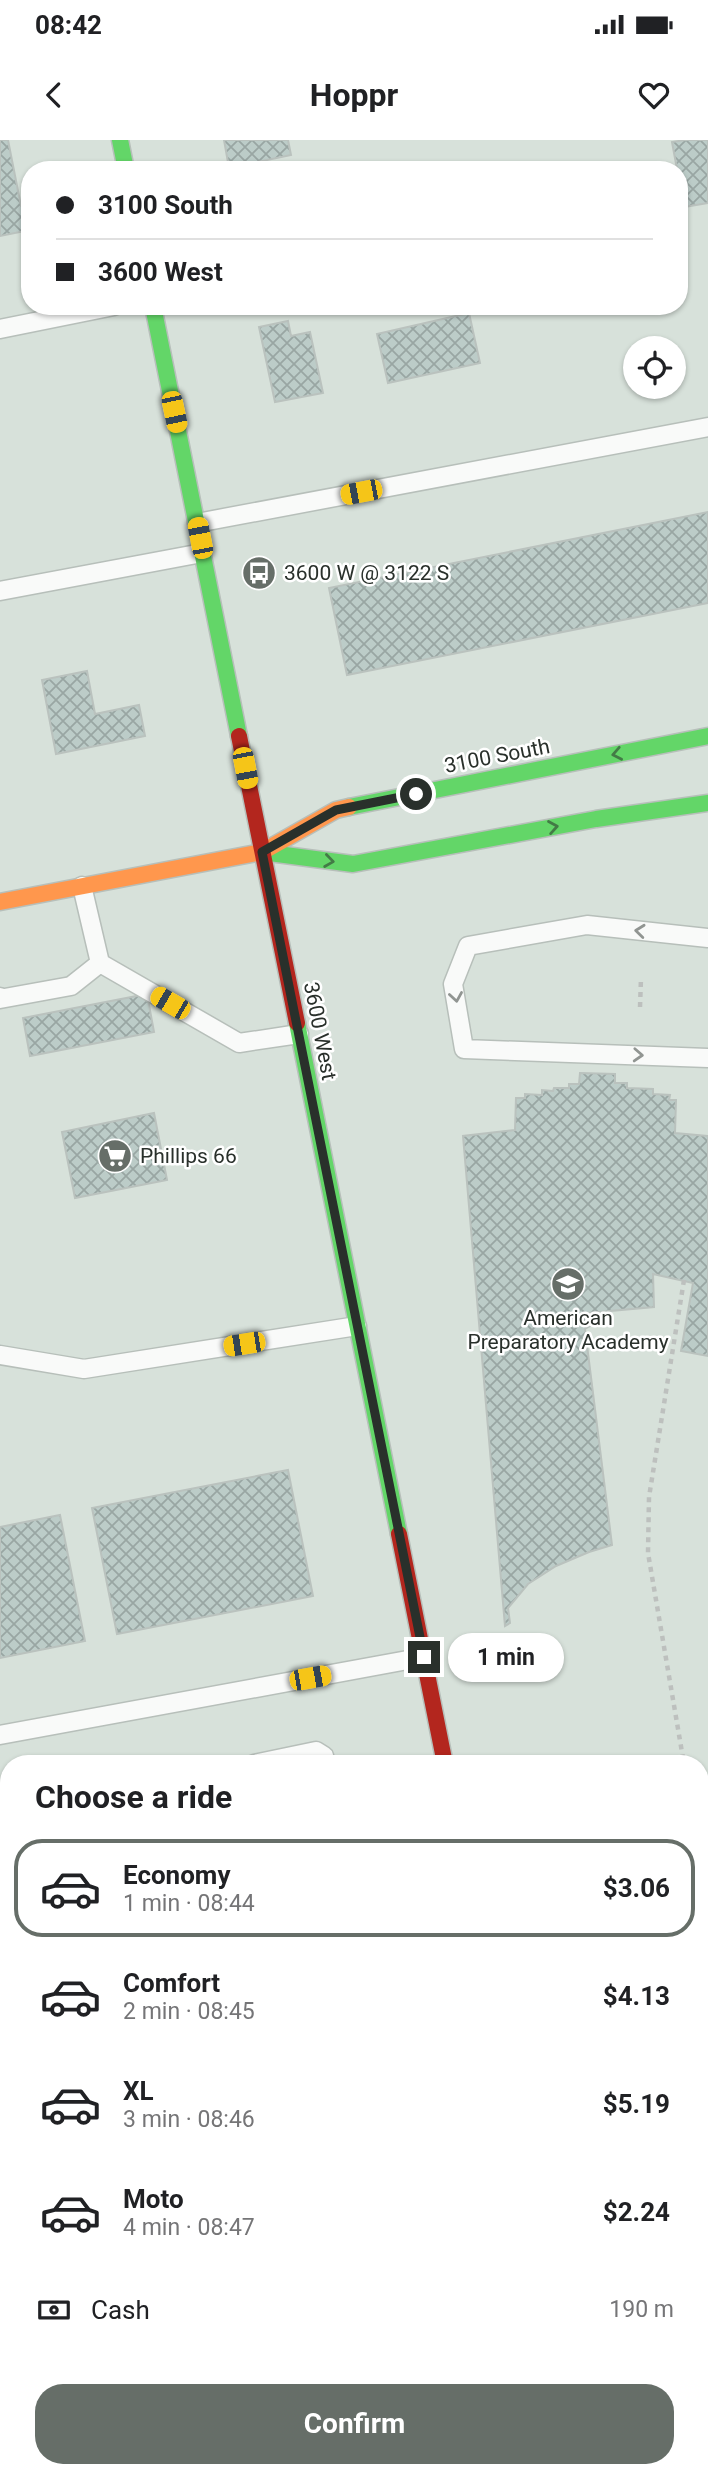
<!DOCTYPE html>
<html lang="en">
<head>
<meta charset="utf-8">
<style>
	body { margin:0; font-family:Roboto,sans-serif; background:#f2f2f2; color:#202124; height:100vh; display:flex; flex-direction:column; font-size:26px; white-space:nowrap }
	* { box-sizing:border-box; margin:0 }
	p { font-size:23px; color:#757577 }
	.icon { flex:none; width:38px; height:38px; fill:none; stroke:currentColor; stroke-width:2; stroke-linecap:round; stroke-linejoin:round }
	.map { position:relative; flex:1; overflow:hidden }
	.details { position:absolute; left:0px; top:1615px; width:709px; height:723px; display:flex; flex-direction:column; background:#fff; border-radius:28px 28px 0 0; box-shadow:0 2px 5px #0004 }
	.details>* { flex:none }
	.top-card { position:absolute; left:21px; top:21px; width:667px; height:154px; border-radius:28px; box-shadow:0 2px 5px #0004; display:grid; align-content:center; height:154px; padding:0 35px; background:#fff }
	.fabs { position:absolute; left:623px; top:196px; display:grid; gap:14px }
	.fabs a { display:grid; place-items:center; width:63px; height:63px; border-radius:50%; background:#fff; box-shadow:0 2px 5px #0004; font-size:35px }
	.end { position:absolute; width:32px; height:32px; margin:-16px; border:9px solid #29302b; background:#fff; box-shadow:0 0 0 4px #fff }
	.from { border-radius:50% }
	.bubble { position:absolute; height:49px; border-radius:24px; background:#fff; box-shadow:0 2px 5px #0004; font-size:23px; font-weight:700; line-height:49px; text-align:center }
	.car { position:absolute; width:21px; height:42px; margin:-21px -10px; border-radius:9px; box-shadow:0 0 5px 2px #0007; background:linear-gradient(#f5c518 24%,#345 0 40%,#f5c518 0 76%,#345 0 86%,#f5c518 0) }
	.top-card b { display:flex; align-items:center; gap:24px; height:66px; font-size:26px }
	.top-card b+b { border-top:2px solid #e0e0e0 }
	.top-card i { width:18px; height:18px; background:#202124 }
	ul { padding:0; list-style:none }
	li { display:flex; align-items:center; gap:21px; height:98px; margin:0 14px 10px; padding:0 21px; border:4px solid transparent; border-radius:28px }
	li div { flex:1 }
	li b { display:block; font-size:26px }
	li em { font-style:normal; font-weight:700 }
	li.selected { border-color:#666e68 }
	li>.icon { width:63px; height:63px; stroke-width:1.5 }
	h2 { padding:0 35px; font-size:32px; line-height:84px }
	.pay { display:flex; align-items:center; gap:18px; height:77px; padding:0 35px; font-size:26px }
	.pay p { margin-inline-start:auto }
	.button { display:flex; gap:14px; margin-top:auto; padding:14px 35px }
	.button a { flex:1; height:80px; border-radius:28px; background:#666e68; color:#fff; font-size:28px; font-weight:700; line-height:80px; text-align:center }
	.status { display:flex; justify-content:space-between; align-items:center; height:49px; padding:0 35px; background:#fff; direction:ltr }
	.status svg { height:19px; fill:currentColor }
	header { display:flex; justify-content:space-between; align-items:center; height:91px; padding:0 35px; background:#fff; font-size:32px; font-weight:700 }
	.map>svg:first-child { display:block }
	.building { fill:url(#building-cross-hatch); stroke:#bac2be; stroke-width:2 }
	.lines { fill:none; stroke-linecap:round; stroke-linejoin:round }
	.lane-casing { stroke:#b7bfba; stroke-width:21 }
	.fast-casing { stroke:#b7bfba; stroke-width:19 }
	.slow-casing { stroke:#b7bfba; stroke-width:19 }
	.jam-casing { stroke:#b7bfba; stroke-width:19 }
	.path { stroke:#bdc0be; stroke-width:4.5; stroke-dasharray:5 5; stroke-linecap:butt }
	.lane { stroke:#f9faf9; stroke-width:18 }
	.fast { stroke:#63d668; stroke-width:16 }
	.slow { stroke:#ff974d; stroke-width:16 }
	.jam { stroke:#b3261e; stroke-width:16 }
	.oneway { stroke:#437b46 }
	.oneway2 { stroke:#919592 }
	.route { stroke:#29302b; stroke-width:9 }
	.labels { text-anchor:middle; stroke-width:5; stroke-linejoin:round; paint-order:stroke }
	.poi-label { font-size:21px; fill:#29302b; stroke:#fff; text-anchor:start }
	.street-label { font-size:21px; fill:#29302b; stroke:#fff }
</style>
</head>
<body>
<div class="status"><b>08:42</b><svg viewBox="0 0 49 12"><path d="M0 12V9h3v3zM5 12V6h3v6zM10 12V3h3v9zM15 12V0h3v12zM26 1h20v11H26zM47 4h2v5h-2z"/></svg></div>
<header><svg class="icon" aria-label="back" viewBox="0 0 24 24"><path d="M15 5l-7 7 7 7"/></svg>Hoppr<svg class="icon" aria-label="heart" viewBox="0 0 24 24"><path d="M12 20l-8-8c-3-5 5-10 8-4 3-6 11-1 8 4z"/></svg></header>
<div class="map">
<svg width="708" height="2337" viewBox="0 0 708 2337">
	<defs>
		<pattern id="building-cross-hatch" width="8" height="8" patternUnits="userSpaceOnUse" patternTransform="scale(1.75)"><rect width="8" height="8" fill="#bcccc8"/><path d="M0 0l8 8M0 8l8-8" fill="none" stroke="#99a6a3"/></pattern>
	</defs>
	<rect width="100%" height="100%" fill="#d7e1da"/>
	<path class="building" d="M 0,0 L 8,0 L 21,66 L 30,65 L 30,90 L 0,96 Z
		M 224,0 L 288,0 L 291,15 L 229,28 Z
		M 685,0 L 708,0 L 708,63 L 684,67 L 672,2 Z
		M 469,173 L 480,223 L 388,243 L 377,194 Z
		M 288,181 L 291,196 L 310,192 L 323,253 L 275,262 L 259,187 Z
		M 708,372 L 708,463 L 347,535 L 329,448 Z
		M 87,531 L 95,574 L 139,565 L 145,596 L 56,614 L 42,540 Z
		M 147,854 L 154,892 L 30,916 L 23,878 Z
		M 580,933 L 615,934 L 615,943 L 627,943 L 627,948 L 653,949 L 653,954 L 670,955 L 669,960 L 676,960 L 675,993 L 708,996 L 708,1216 L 681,1211 L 693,1143 L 653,1134 L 654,1167 L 588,1173 L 590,1186 L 585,1189 L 612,1405 L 589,1412 L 556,1426 L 528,1444 L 508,1468 L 510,1483 L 505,1486 L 463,996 L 515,990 L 516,958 L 525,958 L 525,954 L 542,955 L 542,950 L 553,951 L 554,948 L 569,948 L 569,944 L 579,944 Z
		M 154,973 L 167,1040 L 75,1058 L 62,992 Z
		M 288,1330 L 313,1456 L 117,1494 L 92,1368 Z
		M 60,1375 L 85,1501 L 0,1518 L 0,1387 Z
		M 9,1888 L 9,2131 L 0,2133 L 0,1890 Z
		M 356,2329 L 379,2329 L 381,2337 L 331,2337 L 331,2334 Z"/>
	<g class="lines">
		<g class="lane-casing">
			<path id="lane" d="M 0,189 L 114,166
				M 197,383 L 708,287
				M 0,451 L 202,413
				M 82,746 L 100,823 L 239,903 L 299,894
				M 708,798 L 587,785 L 468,806 L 453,844 L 464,909 L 708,918
				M 0,857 L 0,859 L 71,846 L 100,823
				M 0,1215 L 84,1229 L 357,1186
				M 0,1595 L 424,1517
				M 254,1624 L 316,1611 L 324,1616 L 326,1624
				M 700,1666 L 708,1664
				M 700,1751 L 708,1750
				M 0,1839 L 9,1837
				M 0,2180 L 9,2177"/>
		</g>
		<g class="fast-casing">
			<path id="fast" d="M 120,0 L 126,30
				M 153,166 L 239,596
				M 349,667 L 708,596
				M 262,712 L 353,724 L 596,679 L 708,663
				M 297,883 L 399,1394
				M 586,2329 L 588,2337"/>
		</g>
		<g class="slow-casing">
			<path id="slow" d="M 0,762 L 262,712 L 336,670 L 349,667"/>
		</g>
		<g class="jam-casing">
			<path id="jam" d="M 239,596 L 297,883
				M 399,1394 L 445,1624"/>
		</g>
		<path class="path" d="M 640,867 L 641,838
			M 684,1140 L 649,1357 L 648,1413 L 684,1624"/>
		<use href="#lane" class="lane"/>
		<use href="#fast" class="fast"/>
		<use href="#slow" class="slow"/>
		<use href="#jam" class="jam"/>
	</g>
	<defs><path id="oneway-chevron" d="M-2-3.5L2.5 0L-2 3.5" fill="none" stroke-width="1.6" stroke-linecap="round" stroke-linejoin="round" transform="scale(1.75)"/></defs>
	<g class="oneway">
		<use href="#oneway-chevron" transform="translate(617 614) rotate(169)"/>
		<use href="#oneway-chevron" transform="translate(553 687) rotate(-10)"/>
		<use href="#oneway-chevron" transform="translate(329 721) rotate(8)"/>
	</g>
	<g class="oneway2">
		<use href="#oneway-chevron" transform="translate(640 791) rotate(-174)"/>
		<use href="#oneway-chevron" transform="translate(456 857) rotate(81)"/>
		<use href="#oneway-chevron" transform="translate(638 915) rotate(3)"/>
	</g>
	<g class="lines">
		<path class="route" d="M 416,654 L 336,670 L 262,712 L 424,1517"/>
	</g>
	<defs>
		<g id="bus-disc" transform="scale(1.75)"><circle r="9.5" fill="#666e68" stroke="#fff"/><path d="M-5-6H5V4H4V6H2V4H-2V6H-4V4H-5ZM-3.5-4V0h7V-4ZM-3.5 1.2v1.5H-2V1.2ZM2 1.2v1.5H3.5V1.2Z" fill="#fff"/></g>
		<g id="supermarket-disc" transform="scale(1.75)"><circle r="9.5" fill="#666e68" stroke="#fff"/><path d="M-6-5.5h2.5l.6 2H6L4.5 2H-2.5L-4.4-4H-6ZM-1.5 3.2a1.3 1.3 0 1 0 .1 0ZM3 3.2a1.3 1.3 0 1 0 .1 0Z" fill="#fff"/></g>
		<g id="school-disc" transform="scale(1.75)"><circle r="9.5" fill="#666e68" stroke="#fff"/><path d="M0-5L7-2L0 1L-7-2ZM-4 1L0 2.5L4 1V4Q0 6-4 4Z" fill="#fff"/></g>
	</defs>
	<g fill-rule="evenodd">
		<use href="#bus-disc" x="259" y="433"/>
		<use href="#supermarket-disc" x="115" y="1016"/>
		<use href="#school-disc" x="568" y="1144"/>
	</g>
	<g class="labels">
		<g class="poi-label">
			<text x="284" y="440">3600 W @ 3122 S</text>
			<text x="140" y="1023">Phillips 66</text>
			<text x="568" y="1185" text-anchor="middle">American<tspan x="568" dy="24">Preparatory Academy</tspan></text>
		</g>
		<g class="street-label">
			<text transform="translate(497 616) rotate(-11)" y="7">3100 South</text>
			<text transform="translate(320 891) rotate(79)" y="7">3600 West</text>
		</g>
	</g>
</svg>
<div class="fabs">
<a><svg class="icon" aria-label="locate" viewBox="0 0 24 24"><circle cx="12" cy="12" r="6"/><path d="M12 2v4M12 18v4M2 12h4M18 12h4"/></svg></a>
</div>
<i class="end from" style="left:416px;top:654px"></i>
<i class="end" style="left:424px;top:1517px"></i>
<div class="bubble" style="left:448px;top:1493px;width:116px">1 min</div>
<i class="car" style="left:174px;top:272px;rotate:168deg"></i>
<i class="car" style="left:361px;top:352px;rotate:259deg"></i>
<i class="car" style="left:200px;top:398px;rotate:349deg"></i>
<i class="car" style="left:245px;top:628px;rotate:169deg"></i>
<i class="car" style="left:170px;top:863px;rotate:300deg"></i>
<i class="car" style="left:244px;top:1204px;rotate:261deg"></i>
<i class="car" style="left:310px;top:1538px;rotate:80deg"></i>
<div class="top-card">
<b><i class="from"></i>3100 South</b>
<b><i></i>3600 West</b>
</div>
<section class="details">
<h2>Choose a ride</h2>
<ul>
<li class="selected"><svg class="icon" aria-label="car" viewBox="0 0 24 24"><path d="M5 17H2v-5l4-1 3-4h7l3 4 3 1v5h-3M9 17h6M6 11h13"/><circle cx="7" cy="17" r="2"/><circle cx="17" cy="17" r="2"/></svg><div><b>Economy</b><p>1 min · 08:44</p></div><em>$3.06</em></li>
<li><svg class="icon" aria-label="car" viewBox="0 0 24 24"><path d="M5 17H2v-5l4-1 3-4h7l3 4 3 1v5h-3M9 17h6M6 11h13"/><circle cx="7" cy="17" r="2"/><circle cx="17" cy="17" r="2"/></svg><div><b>Comfort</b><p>2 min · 08:45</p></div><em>$4.13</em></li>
<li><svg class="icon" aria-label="car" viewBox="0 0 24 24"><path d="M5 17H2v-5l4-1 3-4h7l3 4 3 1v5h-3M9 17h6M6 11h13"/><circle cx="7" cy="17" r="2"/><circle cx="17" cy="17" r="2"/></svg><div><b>XL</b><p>3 min · 08:46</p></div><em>$5.19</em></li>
<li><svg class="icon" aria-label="car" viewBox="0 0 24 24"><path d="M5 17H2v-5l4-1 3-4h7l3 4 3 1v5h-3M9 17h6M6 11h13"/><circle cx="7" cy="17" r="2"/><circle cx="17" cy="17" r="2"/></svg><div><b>Moto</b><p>4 min · 08:47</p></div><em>$2.24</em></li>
</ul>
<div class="pay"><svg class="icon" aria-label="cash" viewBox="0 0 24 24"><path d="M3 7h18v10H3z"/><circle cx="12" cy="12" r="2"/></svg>Cash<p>190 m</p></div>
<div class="button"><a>Confirm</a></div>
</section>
</div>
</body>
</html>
